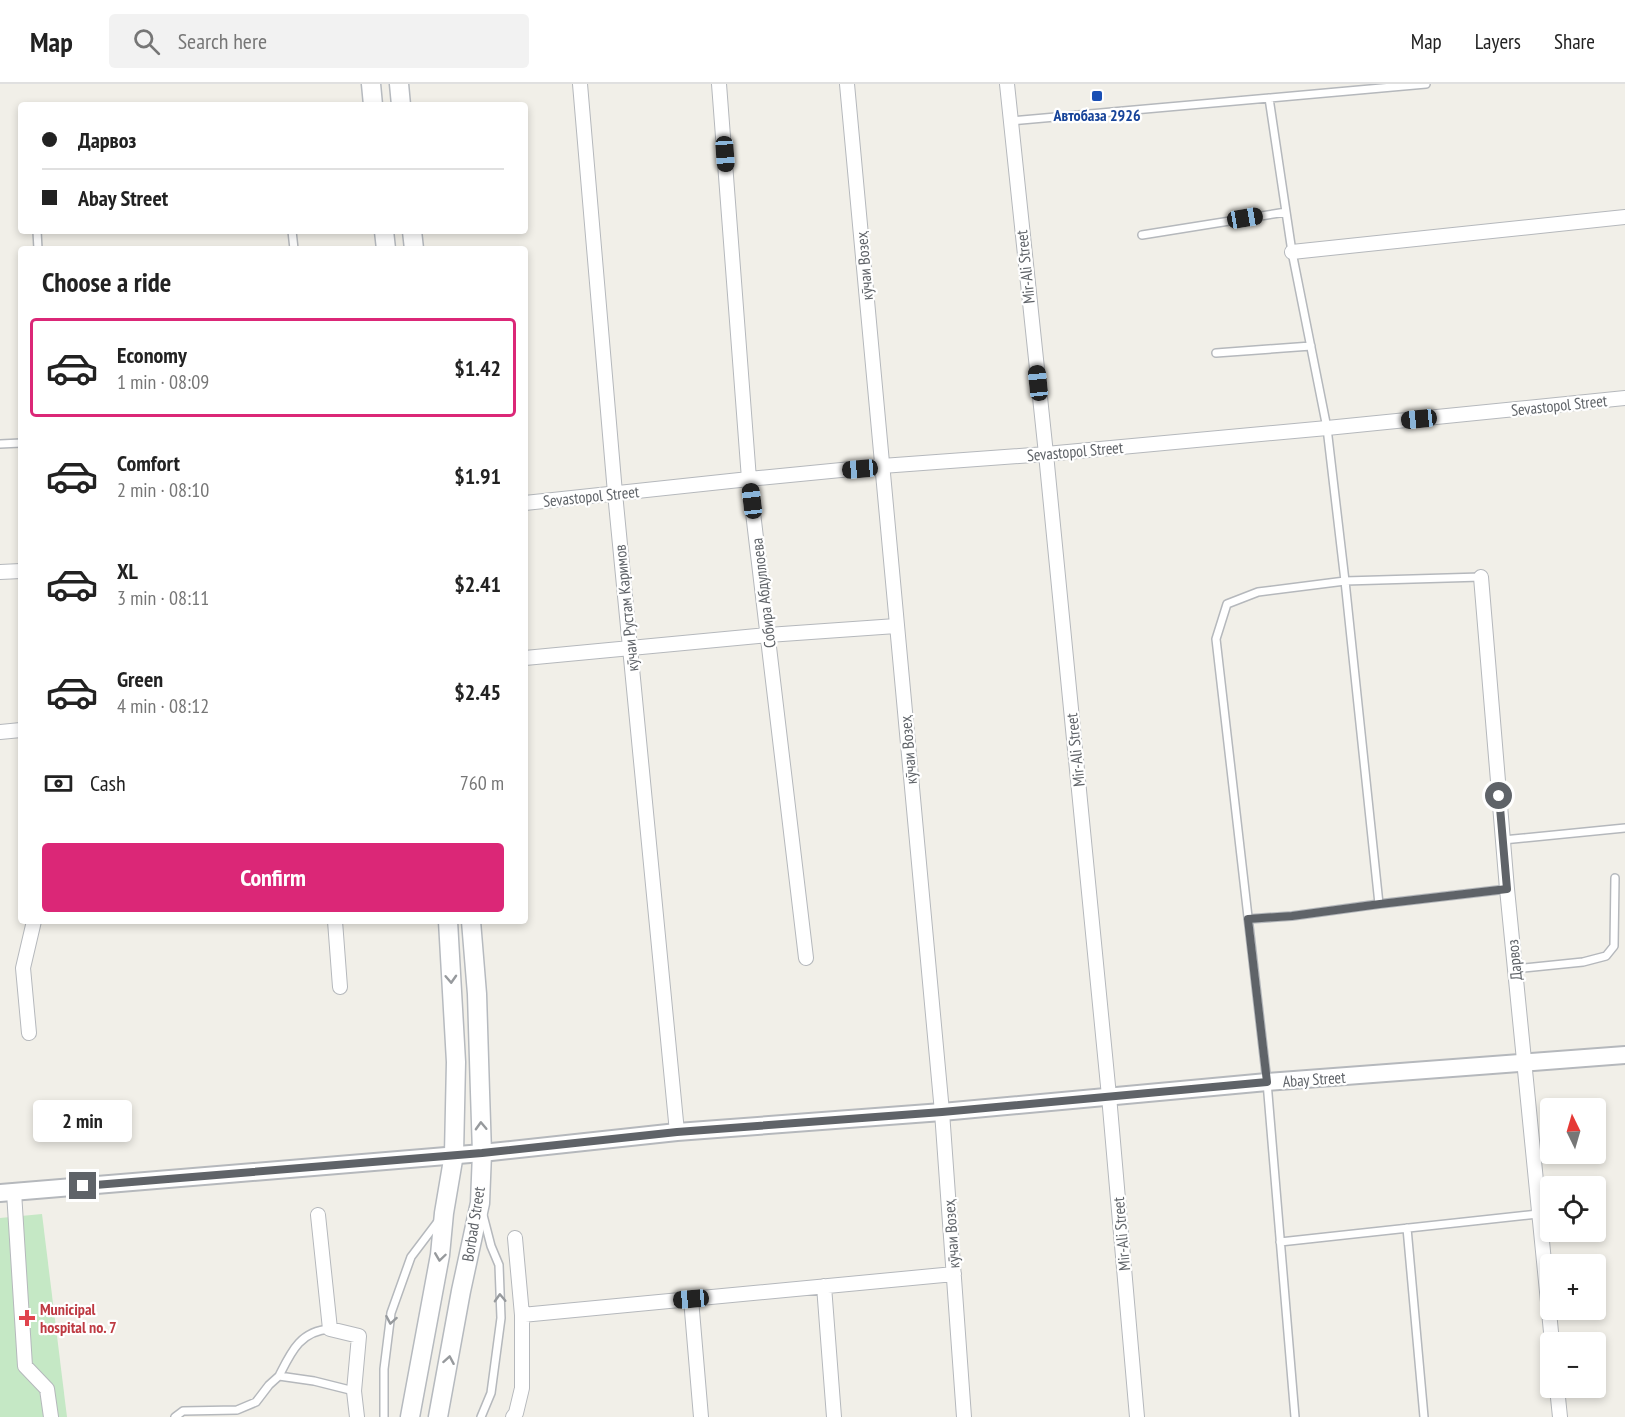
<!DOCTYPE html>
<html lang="en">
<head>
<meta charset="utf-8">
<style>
	body { margin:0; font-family:"PT Sans Narrow",sans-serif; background:#f2f2f2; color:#222; height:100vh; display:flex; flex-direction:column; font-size:22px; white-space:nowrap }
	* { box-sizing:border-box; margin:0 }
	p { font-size:20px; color:#767676 }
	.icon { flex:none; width:33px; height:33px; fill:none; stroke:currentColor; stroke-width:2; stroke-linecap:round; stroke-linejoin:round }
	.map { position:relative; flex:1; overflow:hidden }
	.drawer { position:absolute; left:18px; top:162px; width:510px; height:678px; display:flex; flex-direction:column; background:#fff; border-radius:6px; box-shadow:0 3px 9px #0003 }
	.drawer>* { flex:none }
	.top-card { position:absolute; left:18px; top:18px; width:510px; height:132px; border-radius:6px; box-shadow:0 3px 9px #0003; display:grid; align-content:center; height:132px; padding:0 24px; background:#fff }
	.needle { width:39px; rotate:355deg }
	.controls { position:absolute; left:1540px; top:1014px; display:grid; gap:12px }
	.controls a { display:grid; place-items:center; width:66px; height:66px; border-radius:6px; background:#fff; box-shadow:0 3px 9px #0003; font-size:30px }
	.end { position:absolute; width:27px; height:27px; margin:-14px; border:8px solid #5f6368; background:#fff; box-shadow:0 0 0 3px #fff }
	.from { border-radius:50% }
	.bubble { position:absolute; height:42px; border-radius:6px; background:#fff; box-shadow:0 3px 9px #0003; font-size:20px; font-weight:700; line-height:42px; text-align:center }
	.car { position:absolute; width:18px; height:36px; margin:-18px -9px; border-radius:8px; box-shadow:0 0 4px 2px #0007; background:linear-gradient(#222 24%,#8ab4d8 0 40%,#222 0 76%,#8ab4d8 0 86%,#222 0) }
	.top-card b { display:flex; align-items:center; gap:21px; height:57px; font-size:22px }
	.top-card b+b { border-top:2px solid #e0e0e0 }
	.top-card i { width:15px; height:15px; background:#222 }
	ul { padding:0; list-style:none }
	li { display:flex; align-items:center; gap:18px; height:99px; margin:0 12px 9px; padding:0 12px; border:3px solid transparent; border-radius:6px }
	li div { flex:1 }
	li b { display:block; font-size:22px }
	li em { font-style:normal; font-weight:700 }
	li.on { border-color:#db2777 }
	li>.icon { width:54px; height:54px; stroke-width:1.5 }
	h2 { padding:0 24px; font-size:27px; line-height:72px }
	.pay { display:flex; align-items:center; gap:15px; height:66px; padding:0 24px; font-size:22px }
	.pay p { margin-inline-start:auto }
	.primary-button { display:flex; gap:12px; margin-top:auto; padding:12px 24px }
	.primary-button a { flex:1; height:69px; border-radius:6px; background:#db2777; color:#fff; font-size:24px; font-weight:700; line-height:69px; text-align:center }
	header { display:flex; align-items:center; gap:36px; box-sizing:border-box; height:84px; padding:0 30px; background:#fff; border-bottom:2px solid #e0e0e0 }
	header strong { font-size:28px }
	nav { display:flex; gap:33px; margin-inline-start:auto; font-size:21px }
	.search { width:420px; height:54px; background:#f2f2f2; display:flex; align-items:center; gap:15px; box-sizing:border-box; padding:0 21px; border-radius:6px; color:#767676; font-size:22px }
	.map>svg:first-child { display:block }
	.green { fill:#c5e8c5 }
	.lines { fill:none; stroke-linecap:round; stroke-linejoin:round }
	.service-casing { stroke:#b5b8bc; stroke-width:10 }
	.minor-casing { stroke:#b5b8bc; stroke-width:16 }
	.tertiary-casing { stroke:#b5b8bc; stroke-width:20 }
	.secondary-casing { stroke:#b6babf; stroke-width:21 }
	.service { stroke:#fff; stroke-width:7 }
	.minor { stroke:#fff; stroke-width:14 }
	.tertiary { stroke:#fff; stroke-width:16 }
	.secondary { stroke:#fff; stroke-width:18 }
	.oneway { stroke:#979a9d }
	.route { stroke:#5f6368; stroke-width:8 }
	.transit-dot { fill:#1a4fb4; stroke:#fff; stroke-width:2 }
	.health-dot { fill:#e0444e; stroke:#fff; stroke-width:2 }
	.labels { text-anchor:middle; stroke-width:4.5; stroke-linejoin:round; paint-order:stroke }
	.transit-label { font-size:16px; font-weight:bold; fill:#164399; stroke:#fff }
	.street-label { font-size:16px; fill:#5f6368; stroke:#fff }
	.health-label { font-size:16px; font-weight:bold; fill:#be3a42; stroke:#fff; text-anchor:start }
</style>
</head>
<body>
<header>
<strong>Map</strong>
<div class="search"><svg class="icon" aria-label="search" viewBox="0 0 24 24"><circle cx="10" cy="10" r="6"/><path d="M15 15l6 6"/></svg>Search here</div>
<nav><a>Map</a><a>Layers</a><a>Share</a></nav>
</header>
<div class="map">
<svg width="1625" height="1333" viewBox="0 0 1625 1333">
	<rect width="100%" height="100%" fill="#f1efe8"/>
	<path class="green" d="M 42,1130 L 67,1333 L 0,1333 L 0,1134 Z"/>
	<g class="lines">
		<g class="service-casing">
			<path id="service" d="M 1269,14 L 1292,168 L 1327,344 L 1345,497 L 1379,820
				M 1011,37 L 1426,0
				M 37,147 L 38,165
				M 292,147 L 294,165
				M 1142,151 L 1286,128
				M 1216,269 L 1311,262
				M 0,360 L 21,359
				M 1503,756 L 1625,744
				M 1248,835 L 1292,832 L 1379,820 L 1507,805
				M 1514,885 L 1583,878 L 1606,872 L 1614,862 L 1615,794
				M 1407,1144 L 1424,1333
				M 1280,1158 L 1538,1130
				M 279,1292 C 291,1268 300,1247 330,1245
				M 175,1333 L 183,1327 L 237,1326 L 256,1318 L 269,1301 L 279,1292 L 314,1297 L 354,1307
				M 384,1333 L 384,1285 L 391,1229 L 411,1173 L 439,1136
				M 481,1333 L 491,1309 L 501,1234 L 499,1181 L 491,1162 L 483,1131
				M 1295,1333 L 1267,998 L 1216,555 L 1227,520 L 1258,508 L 1345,497 L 1481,493"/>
		</g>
		<g class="minor-casing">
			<path id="minor" d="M 580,0 L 615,409 L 677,1048
				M 719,0 L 749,395 L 806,874
				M 847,0 L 942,1028 L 964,1333
				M 1007,0 L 1046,370 L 1109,1012 L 1137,1333
				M 1292,168 L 1625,133
				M 525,419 L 749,395 L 882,382 L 1046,370 L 1327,344 L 1625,314
				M 0,488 L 21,487
				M 1481,493 L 1507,805 L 1552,1258
				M 525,574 L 768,551 L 896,542
				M 0,648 L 21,646
				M 335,837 L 340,903
				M 29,949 L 23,884 L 34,837
				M 14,1108 L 25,1282 L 47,1305 L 51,1333
				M 318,1131 L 330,1245 L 359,1252 L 354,1307 L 357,1333
				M 824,1202 L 834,1333
				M 691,1215 L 701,1333
				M 522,1231 L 954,1190
				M 1557,1304 L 1560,1333
				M 513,1333 L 516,1329 L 522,1304 L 522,1231 L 515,1154"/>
		</g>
		<g class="tertiary-casing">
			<path id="tertiary" d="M 0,1109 L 482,1069 L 677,1048 L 942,1028 L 1267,998 L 1625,971"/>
		</g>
		<g class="secondary-casing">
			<path id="secondary" d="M 371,0 L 373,21
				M 399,0 L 401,21
				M 384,147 L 386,165
				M 412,147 L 414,165
				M 410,1333 L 440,1171 L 444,1129 L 454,1070 L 456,978 L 448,837
				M 438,1333 L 461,1207 L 480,1119 L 482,1069 L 480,1008 L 477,910 L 471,837"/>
		</g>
		<use href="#service" class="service"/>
		<use href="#minor" class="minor"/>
		<use href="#tertiary" class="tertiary"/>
		<use href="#secondary" class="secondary"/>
	</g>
	<defs><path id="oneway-chevron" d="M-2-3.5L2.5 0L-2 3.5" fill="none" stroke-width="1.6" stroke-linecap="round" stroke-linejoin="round" transform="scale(1.5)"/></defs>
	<g class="oneway">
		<use href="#oneway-chevron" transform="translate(451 895) rotate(87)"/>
		<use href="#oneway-chevron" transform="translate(481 1042) rotate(-92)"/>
		<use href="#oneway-chevron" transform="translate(440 1173) rotate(98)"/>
		<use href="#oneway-chevron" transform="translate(500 1214) rotate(-92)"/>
		<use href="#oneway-chevron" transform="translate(391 1236) rotate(100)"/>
		<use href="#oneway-chevron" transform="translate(449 1276) rotate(-80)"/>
	</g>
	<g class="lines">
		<path class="route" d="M 83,1102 L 482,1069 L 677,1048 L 942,1028 L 1267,998 L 1248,835 L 1292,832 L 1380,820 L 1507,805 L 1499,712"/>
	</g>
	<rect class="transit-dot" x="1091" y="6" width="12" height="12" rx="3"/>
	<path class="health-dot" d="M24 1225h6v6h6v6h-6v6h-6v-6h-6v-6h6z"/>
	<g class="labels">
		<g class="transit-label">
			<text x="1097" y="37">Автобаза 2926</text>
		</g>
		<g class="street-label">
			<text transform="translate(864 182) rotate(-95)" y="6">кӯчаи Возеҳ</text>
			<text transform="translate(1025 183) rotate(-96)" y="6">Mir-Ali Street</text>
			<text transform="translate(1559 321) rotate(-6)" y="6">Sevastopol Street</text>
			<text transform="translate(1075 367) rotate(-5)" y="6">Sevastopol Street</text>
			<text transform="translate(591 412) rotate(-6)" y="6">Sevastopol Street</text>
			<text transform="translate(763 509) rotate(-97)" y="6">Собира Абдуллоева</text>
			<text transform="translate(626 524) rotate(-96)" y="6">кӯчаи Рустам Каримов</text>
			<text transform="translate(908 666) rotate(-95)" y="6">кӯчаи Возеҳ</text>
			<text transform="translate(1075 666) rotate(-96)" y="6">Mir-Ali Street</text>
			<text transform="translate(1514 876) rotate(-96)" y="6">Дарвоз</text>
			<text transform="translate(1314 995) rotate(-4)" y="6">Abay Street</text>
			<text transform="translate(473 1140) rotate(-81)" y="6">Borbad Street</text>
			<text transform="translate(951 1150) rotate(-94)" y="6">кӯчаи Возеҳ</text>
			<text transform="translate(1121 1150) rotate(-95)" y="6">Mir-Ali Street</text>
		</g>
		<g class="health-label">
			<text x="40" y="1231">Municipal<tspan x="40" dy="18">hospital no. 7</tspan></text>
		</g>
	</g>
</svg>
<div class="controls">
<a><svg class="needle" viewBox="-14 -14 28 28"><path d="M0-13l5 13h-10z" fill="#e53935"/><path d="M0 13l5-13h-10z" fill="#767676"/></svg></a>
<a><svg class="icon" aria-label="locate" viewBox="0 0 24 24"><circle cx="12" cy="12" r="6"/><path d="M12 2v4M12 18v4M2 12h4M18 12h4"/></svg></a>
<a>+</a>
<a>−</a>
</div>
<i class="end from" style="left:1499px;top:712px"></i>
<i class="end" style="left:83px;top:1102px"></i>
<div class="bubble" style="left:33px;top:1016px;width:99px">2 min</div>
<i class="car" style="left:725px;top:70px;rotate:176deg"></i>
<i class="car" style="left:1245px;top:134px;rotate:81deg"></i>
<i class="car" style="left:1038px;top:299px;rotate:354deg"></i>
<i class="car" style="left:1419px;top:335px;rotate:264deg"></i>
<i class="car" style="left:860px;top:385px;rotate:265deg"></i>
<i class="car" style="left:752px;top:417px;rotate:353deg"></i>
<i class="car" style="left:691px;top:1215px;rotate:265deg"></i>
<div class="top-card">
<b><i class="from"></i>Дарвоз</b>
<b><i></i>Abay Street</b>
</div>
<section class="drawer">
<h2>Choose a ride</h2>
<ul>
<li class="on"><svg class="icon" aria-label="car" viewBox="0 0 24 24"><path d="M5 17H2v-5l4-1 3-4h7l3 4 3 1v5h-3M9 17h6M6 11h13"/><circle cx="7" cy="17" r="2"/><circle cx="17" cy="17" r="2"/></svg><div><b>Economy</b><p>1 min · 08:09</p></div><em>$1.42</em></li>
<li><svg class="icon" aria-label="car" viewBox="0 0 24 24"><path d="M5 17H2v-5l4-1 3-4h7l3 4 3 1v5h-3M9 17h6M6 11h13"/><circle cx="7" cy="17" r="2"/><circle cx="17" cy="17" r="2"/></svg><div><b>Comfort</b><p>2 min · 08:10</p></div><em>$1.91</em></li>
<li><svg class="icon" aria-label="car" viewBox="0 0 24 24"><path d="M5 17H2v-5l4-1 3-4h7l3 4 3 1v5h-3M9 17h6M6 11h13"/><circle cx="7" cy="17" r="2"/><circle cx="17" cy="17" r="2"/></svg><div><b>XL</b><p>3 min · 08:11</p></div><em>$2.41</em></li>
<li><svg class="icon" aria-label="car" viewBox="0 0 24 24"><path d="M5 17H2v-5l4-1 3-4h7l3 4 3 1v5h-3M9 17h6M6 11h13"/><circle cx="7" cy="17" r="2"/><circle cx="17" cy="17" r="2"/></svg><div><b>Green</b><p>4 min · 08:12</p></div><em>$2.45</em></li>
</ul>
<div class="pay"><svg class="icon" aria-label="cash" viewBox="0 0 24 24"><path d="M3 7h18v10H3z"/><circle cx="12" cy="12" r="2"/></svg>Cash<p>760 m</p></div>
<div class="primary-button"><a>Confirm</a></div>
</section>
</div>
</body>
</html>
